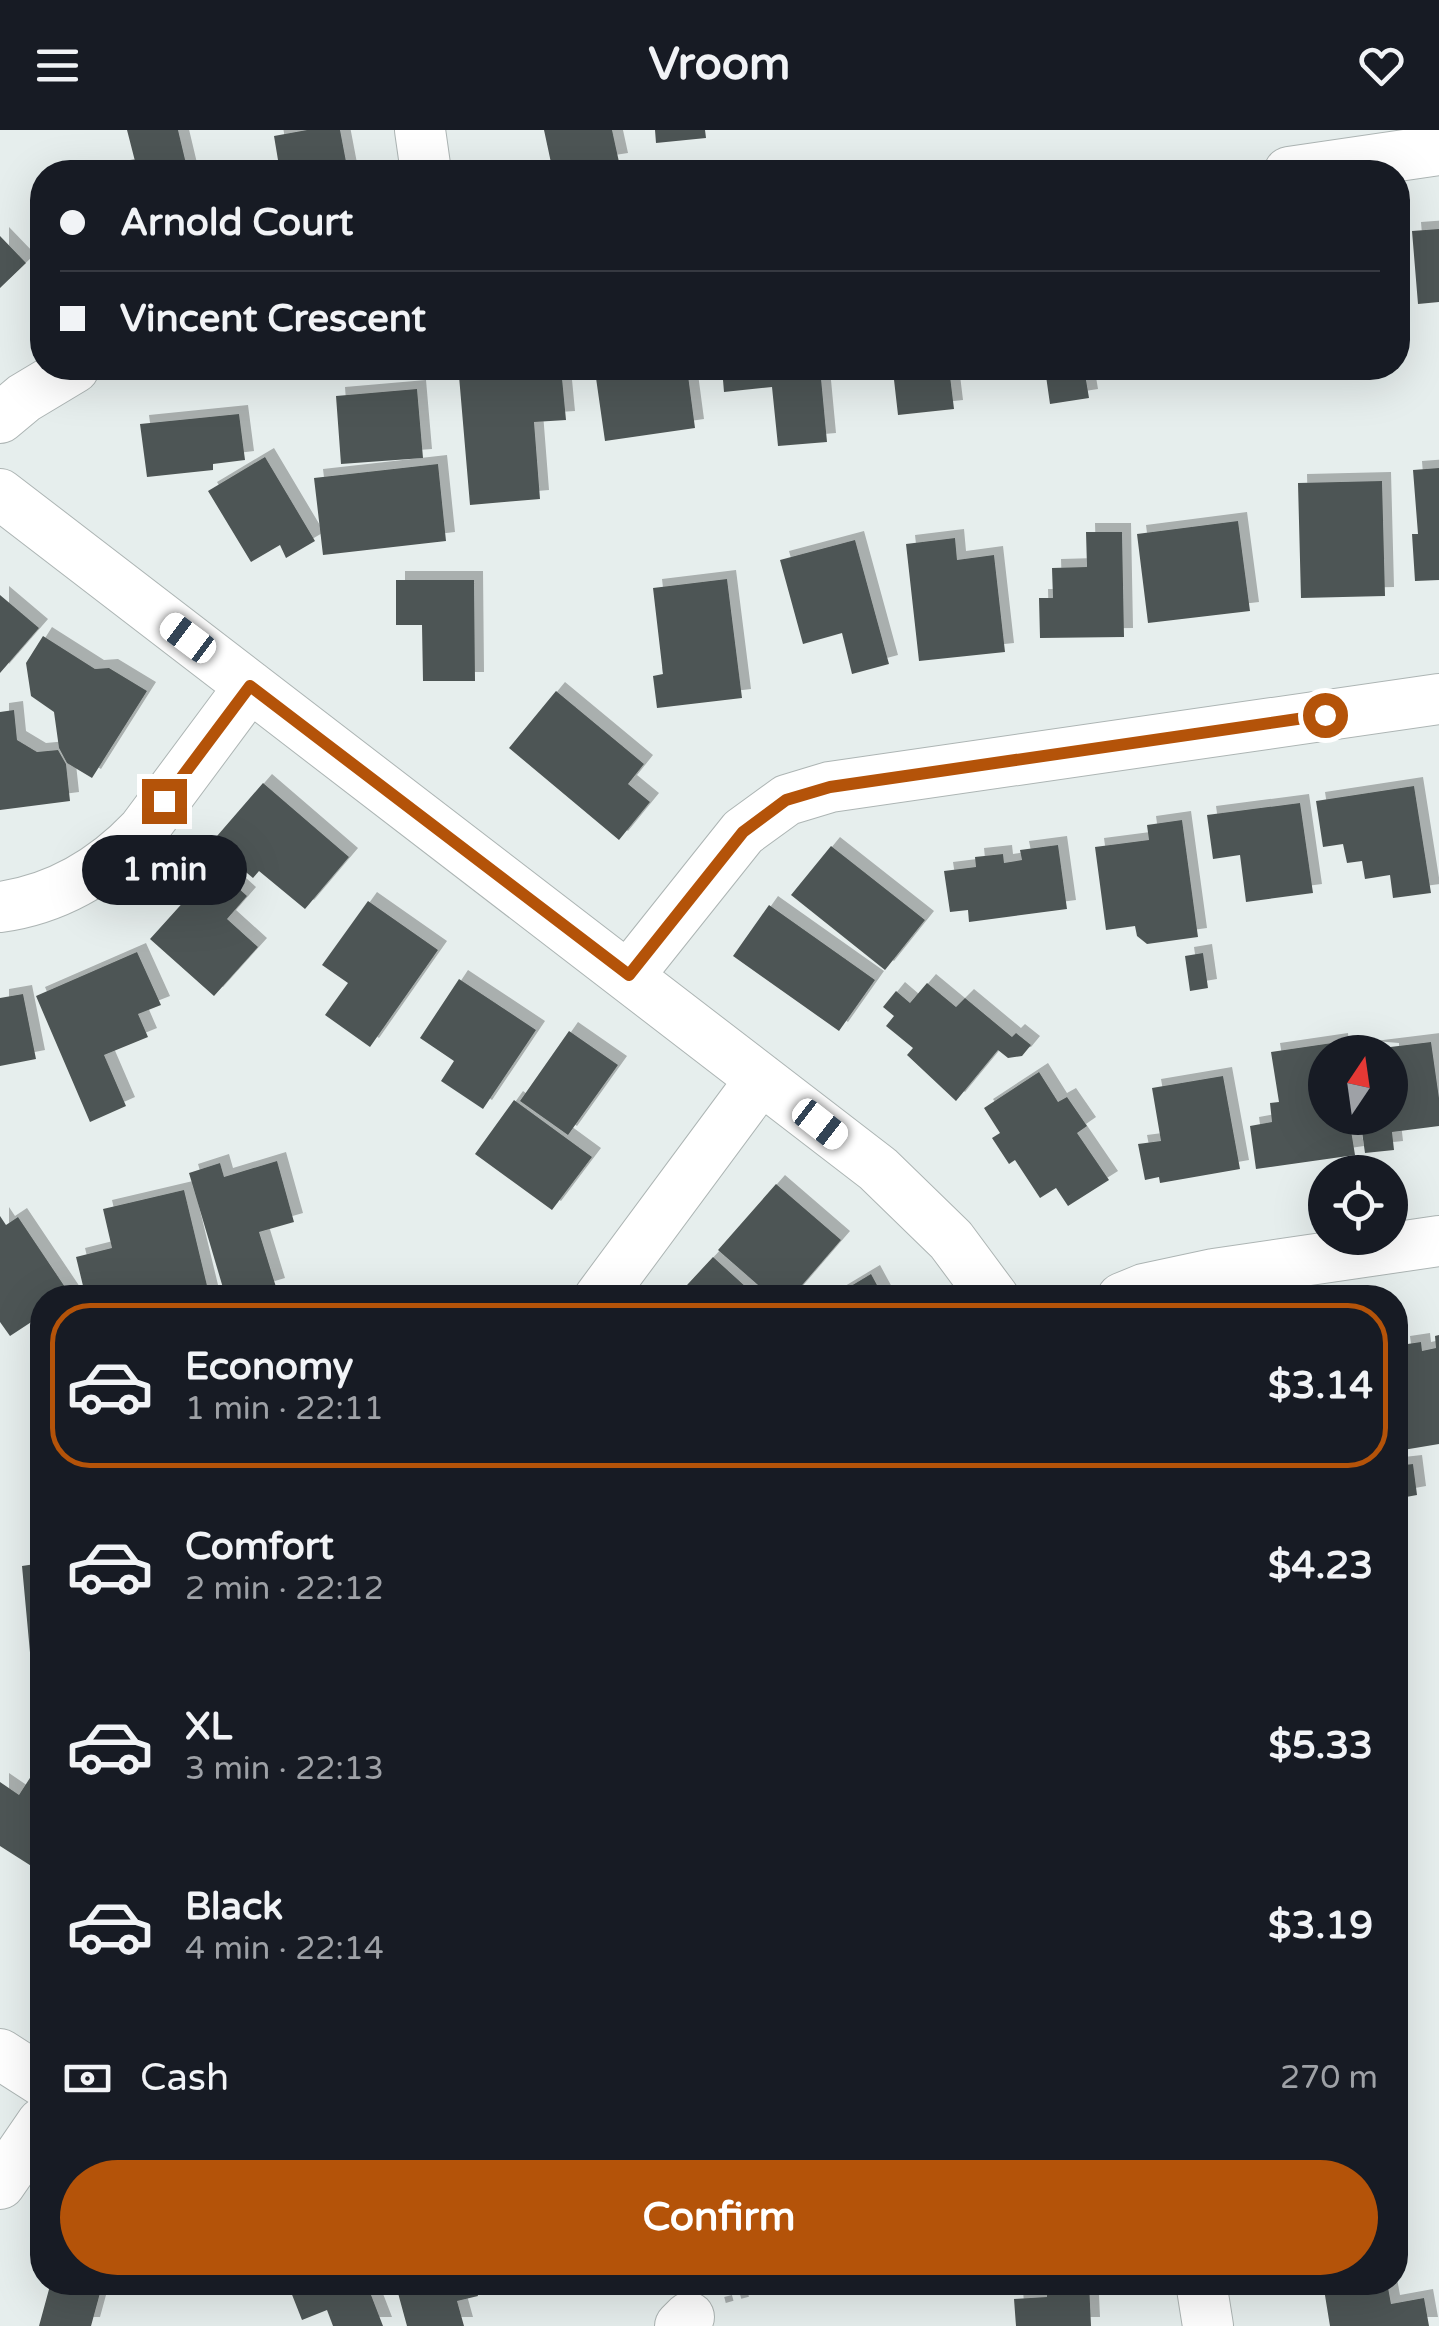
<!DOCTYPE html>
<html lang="en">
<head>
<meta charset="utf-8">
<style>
	body { margin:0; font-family:"Varela Round",sans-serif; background:#20242c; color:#f1f3f6; height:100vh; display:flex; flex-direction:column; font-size:38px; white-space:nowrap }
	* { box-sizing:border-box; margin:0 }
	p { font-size:32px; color:#9ea1a6 }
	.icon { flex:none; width:55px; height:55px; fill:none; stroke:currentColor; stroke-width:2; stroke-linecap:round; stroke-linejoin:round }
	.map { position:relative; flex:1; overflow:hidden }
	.sheet { position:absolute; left:30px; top:1155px; width:1378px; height:1010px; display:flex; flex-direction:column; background:#171b24; border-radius:40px; box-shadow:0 10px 40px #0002 }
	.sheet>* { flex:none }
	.banner { position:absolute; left:30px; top:30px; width:1380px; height:220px; border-radius:40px; box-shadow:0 10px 40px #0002; display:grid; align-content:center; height:220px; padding:0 30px; background:#171b24 }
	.needle { width:65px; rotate:13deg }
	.buttons { position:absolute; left:1308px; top:905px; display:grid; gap:20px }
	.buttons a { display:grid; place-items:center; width:100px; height:100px; border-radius:50%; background:#171b24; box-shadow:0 10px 40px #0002; font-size:50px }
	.end { position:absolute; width:45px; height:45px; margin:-22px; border:12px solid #b45309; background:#fff; box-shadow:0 0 0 5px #fff }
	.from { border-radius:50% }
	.bubble { position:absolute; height:70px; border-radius:35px; background:#171b24; box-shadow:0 10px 40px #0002; font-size:32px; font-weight:800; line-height:70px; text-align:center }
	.car { position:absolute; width:30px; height:60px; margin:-30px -15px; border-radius:12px; box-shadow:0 0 8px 2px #0007; background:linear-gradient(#fff 24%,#345 0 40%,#fff 0 76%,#345 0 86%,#fff 0) }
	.banner b { display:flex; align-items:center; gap:35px; height:95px; font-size:38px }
	.banner b+b { border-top:2px solid #363941 }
	.banner i { width:25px; height:25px; background:#f1f3f6 }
	ul { padding:18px 0 0; list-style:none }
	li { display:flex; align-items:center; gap:30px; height:165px; margin:0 20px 15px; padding:0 10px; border:5px solid transparent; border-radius:40px }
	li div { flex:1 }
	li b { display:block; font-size:38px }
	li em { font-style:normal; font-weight:800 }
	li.active { border-color:#b45309 }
	li>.icon { width:90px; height:90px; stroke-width:1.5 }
	.pay { display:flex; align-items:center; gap:25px; height:110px; padding:0 30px; font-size:38px }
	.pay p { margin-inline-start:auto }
	.cta { display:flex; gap:20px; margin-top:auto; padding:20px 30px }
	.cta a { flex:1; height:115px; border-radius:60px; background:#b45309; color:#fff; font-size:40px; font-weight:800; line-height:115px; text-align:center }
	header { display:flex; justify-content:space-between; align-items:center; height:130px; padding:0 30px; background:#171b24; font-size:45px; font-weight:800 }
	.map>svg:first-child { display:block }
	.building { fill:#4e5554; filter:url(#shadow) }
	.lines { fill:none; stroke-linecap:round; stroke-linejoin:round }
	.minor-casing { stroke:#adb5b4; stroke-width:52 }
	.path { stroke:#a6acac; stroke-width:6; stroke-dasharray:8 8; stroke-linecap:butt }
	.minor { stroke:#fff; stroke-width:50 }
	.route { stroke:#b45309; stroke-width:12 }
</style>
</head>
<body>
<header><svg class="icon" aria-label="menu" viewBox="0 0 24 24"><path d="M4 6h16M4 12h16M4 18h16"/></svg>Vroom<svg class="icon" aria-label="heart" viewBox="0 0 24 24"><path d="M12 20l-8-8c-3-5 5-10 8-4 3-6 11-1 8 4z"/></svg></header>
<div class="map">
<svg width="1439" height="2196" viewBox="0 0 1439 2196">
	<defs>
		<filter id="shadow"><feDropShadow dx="9" dy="-9" stdDeviation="0" flood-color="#0004"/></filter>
	</defs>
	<rect width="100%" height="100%" fill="#e6eeed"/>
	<path class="building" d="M 127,0 L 178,0 L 188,42 L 110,42 L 136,35 Z
		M 307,0 L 340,0 L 348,42 L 280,42 L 274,6 Z
		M 544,0 L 612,0 L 619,32 L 553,42 Z
		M 655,0 L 705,0 L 706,8 L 656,13 Z
		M 1439,99 L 1439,172 L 1418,174 L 1412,101 Z
		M 0,106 L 26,133 L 0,158 Z
		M 561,238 L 566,290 L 534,292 L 540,369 L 470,375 L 459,246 Z
		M 620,238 L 687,238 L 695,298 L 605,311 L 595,241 Z
		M 722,238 L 820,238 L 827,312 L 778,316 L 772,257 L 724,262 Z
		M 850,238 L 949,238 L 954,279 L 898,285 L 893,241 L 851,246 Z
		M 1015,238 L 1084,238 L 1089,268 L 1050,274 L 1046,246 L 1017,250 Z
		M 1268,238 L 1314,238 L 1315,246 L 1269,250 Z
		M 417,259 L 423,328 L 341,334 L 336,266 Z
		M 239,284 L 245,330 L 213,334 L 213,340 L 147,347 L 140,294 Z
		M 265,327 L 315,411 L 286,428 L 280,415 L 251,432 L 208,361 Z
		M 438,334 L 446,411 L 323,425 L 314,348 Z
		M 1439,338 L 1439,450 L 1415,451 L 1412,404 L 1418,404 L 1413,340 Z
		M 1382,351 L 1385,466 L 1301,468 L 1298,353 Z
		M 1238,391 L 1250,481 L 1148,493 L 1137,404 Z
		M 1086,402 L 1122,402 L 1124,507 L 1040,508 L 1039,468 L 1053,468 L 1052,438 L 1087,437 Z
		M 955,408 L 957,430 L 994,425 L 1005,522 L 919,531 L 906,414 Z
		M 855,410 L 889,534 L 852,544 L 842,503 L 803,514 L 780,430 Z
		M 727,449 L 742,568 L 657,578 L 653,546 L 663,544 L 653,458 Z
		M 396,450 L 474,450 L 475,551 L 423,551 L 422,495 L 396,495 Z
		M 0,465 L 39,498 L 0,543 Z
		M 43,506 L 95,539 L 109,538 L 147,561 L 92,648 L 67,633 L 59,618 L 54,582 L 31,566 L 26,533 Z
		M 556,561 L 644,634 L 628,654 L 650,672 L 619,710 L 509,618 Z
		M 14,580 L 17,610 L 37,622 L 58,620 L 66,634 L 70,671 L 0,680 L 0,582 Z
		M 263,653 L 349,727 L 305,779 L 259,741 L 253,748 L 211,713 Z
		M 1414,656 L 1431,763 L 1393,768 L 1390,745 L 1365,749 L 1362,731 L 1347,733 L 1343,714 L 1323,717 L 1316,671 Z
		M 1300,673 L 1313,763 L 1246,772 L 1240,725 L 1213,729 L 1207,685 Z
		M 1182,690 L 1198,807 L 1147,814 L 1137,806 L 1135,796 L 1106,800 L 1095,717 L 1149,710 L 1147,695 Z
		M 1058,715 L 1067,779 L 969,792 L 968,780 L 950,782 L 944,741 L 976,737 L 975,727 L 1003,724 L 1004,733 L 1022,730 L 1020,720 Z
		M 831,716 L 925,790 L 885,840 L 791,765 Z
		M 215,737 L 247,766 L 227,789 L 258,817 L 214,866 L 150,809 Z
		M 368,771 L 438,820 L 370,917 L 325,885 L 348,853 L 322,835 Z
		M 769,775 L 875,850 L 839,901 L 733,826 Z
		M 137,822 L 161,875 L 138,884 L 148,907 L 104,925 L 126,976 L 90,992 L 36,866 Z
		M 1203,823 L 1208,858 L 1190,861 L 1185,826 Z
		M 459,849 L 536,900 L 483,979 L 441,951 L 454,931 L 420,908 Z
		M 927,853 L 956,877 L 965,868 L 1012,907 L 1016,903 L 1031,915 L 1022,926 L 1008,928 L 998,920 L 956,971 L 907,925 L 913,918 L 886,896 L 894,886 L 883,877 L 896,861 L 910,873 Z
		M 23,864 L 36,929 L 0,936 L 0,868 Z
		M 569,901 L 618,935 L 568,1005 L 520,971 Z
		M 1339,912 L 1340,922 L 1325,922 L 1325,988 L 1349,988 L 1355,1025 L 1256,1039 L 1250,996 L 1272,992 L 1270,973 L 1279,972 L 1271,922 Z
		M 1431,912 L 1439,968 L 1439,996 L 1392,1002 L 1394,1020 L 1365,1023 L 1360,988 L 1390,988 L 1390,922 L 1366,920 Z
		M 1039,942 L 1058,972 L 1067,967 L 1087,996 L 1077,1003 L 1109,1050 L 1068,1076 L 1056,1058 L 1040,1068 L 1015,1030 L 1009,1034 L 992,1008 L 1000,1003 L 984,978 Z
		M 1223,946 L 1240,1039 L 1160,1053 L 1159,1047 L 1145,1050 L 1138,1014 L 1161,1011 L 1152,958 Z
		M 514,970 L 592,1027 L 552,1080 L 475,1024 Z
		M 277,1031 L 294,1092 L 259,1102 L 276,1157 L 239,1168 L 226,1168 L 189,1043 L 220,1033 L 224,1047 Z
		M 776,1054 L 841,1110 L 791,1168 L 773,1168 L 718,1120 Z
		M 184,1060 L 210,1168 L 171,1168 L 170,1161 L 145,1168 L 86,1168 L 76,1127 L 112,1118 L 103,1079 Z
		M 0,1086 L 6,1095 L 18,1087 L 71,1166 L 42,1168 L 42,1185 L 10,1206 L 0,1192 Z
		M 713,1127 L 758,1168 L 675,1168 Z
		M 871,1144 L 884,1168 L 831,1168 Z
		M 1439,1205 L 1439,1314 L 1403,1320 L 1395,1269 L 1395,1224 L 1402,1223 L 1401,1215 L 1421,1212 L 1422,1221 L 1436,1218 L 1435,1206 Z
		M 1413,1334 L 1417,1365 L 1395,1369 L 1395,1336 Z
		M 42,1433 L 42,1554 L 33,1555 L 22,1436 Z
		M 37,1637 L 42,1641 L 42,1729 L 36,1739 L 0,1716 L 0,1652 L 19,1665 Z
		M 51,2152 L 103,2152 L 91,2196 L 39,2196 Z
		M 287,2152 L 366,2152 L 383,2196 L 333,2196 L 327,2180 L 302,2190 Z
		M 395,2152 L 474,2152 L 478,2166 L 457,2171 L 464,2196 L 407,2196 Z
		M 1047,2152 L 1089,2152 L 1091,2196 L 1016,2196 L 1014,2169 L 1047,2167 Z
		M 1387,2152 L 1391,2174 L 1424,2168 L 1429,2196 L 1330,2196 L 1323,2153 Z"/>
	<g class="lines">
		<g class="minor-casing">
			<path id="minor" d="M 420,0 L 426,42
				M 1289,42 L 1439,20
				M 0,288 L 24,268 L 74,238
				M 0,364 L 878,1039 L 951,1110 L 994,1168
				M 0,777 C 57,769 104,741 143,700 L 250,556
				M 629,845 L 743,702 L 787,670 L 830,657 L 1439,569
				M 599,1168 L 761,949
				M 1122,1168 L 1144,1159 L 1214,1144 L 1439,1111
				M 0,1924 L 42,1951
				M 0,2054 L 42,1993
				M 1201,2152 L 1208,2196
				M 680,2196 L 689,2187"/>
		</g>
		<path class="path" d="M 725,2170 L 792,2152"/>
		<use href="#minor" class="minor"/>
	</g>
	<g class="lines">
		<path class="route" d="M 164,671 L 250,556 L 629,845 L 743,702 L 786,670 L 830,657 L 1325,585"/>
	</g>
</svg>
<div class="buttons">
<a><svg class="needle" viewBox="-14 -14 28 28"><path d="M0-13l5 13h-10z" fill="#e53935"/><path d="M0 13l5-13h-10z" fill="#9ea1a6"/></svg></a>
<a><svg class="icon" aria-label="locate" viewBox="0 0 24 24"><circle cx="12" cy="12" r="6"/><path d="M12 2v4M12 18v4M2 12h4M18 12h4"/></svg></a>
</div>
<i class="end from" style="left:1325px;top:585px"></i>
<i class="end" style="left:164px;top:671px"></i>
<div class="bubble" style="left:82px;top:705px;width:165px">1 min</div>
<i class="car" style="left:188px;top:508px;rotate:307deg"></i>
<i class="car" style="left:820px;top:994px;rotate:128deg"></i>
<div class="banner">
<b><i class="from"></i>Arnold Court</b>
<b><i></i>Vincent Crescent</b>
</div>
<section class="sheet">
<ul>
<li class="active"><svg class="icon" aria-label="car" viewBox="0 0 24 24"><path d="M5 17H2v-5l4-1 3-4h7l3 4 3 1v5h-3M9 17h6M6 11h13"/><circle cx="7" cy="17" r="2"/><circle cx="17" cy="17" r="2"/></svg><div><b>Economy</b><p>1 min · 22:11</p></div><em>$3.14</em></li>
<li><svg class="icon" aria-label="car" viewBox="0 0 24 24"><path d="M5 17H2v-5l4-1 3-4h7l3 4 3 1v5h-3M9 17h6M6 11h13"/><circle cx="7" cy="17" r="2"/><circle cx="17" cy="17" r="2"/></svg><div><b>Comfort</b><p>2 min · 22:12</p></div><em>$4.23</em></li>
<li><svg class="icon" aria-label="car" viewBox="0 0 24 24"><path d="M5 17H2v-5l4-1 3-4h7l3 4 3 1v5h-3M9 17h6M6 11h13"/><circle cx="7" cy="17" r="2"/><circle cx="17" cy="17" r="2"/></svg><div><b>XL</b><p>3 min · 22:13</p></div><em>$5.33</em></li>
<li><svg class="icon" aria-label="car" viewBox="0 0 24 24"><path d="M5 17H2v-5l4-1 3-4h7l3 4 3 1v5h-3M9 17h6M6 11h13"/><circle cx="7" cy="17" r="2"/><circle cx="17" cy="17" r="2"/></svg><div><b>Black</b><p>4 min · 22:14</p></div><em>$3.19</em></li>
</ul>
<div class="pay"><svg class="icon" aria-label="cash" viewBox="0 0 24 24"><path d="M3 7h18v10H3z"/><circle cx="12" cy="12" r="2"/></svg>Cash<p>270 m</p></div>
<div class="cta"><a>Confirm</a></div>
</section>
</div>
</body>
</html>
